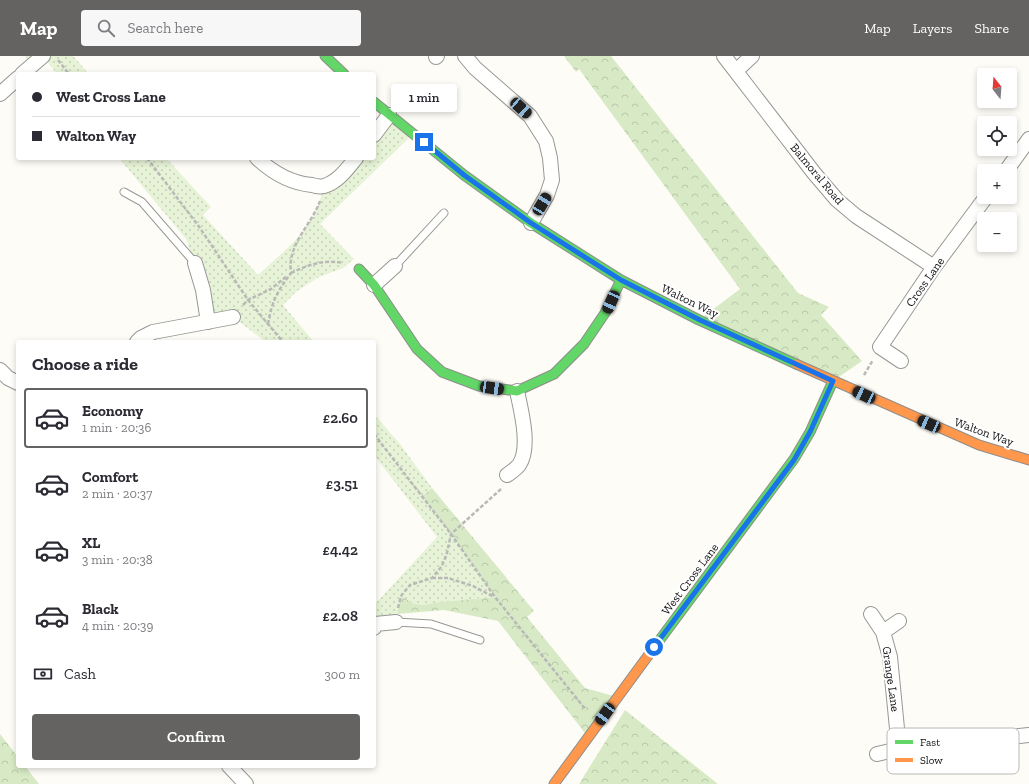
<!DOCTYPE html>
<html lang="en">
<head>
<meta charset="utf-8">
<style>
	body { margin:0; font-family:"Zilla Slab",serif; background:#f7f7f7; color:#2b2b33; height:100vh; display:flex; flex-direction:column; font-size:15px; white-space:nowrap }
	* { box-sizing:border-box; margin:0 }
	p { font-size:13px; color:#7c7c81 }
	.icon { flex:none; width:22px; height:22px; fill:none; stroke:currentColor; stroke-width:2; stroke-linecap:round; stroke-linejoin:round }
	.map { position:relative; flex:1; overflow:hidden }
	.details { position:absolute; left:16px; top:284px; width:360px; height:428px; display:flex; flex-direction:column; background:#fff; border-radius:4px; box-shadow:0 2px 6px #0003 }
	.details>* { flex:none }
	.banner { position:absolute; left:16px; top:16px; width:360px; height:88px; border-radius:4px; box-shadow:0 2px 6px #0003; display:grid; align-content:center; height:88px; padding:0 16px; background:#fff }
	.needle { width:26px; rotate:343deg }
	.controls { position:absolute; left:977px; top:12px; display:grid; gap:8px }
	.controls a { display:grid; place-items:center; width:40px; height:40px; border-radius:4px; background:#fff; box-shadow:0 2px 6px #0003; font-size:20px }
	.end { position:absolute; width:18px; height:18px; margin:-9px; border:5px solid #1a73e8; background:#fff; box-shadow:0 0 0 2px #fff }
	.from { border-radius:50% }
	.bubble { position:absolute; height:28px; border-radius:4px; background:#fff; box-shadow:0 2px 6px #0003; font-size:13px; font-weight:600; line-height:28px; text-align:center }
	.car { position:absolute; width:12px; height:24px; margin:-12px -6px; border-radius:5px; box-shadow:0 0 3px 1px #0007; background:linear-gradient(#222 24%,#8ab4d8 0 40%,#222 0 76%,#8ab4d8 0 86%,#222 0) }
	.banner b { display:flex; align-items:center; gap:14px; height:38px; font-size:15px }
	.banner b+b { border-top:1px solid #e1e1e2 }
	.banner i { width:10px; height:10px; background:#2b2b33 }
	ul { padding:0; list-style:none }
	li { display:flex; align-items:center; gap:12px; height:60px; margin:0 8px 6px; padding:0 8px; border:2px solid transparent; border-radius:4px }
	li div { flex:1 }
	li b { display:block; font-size:15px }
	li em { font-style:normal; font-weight:600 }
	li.active { border-color:#646362 }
	li>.icon { width:36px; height:36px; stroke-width:1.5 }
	h2 { padding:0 16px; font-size:18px; line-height:48px }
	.pay { display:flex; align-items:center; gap:10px; height:44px; padding:0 16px; font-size:15px }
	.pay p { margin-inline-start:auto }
	.cta { display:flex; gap:8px; margin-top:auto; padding:8px 16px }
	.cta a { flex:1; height:46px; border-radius:4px; background:#646362; color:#fff; font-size:16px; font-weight:600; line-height:46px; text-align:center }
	header { display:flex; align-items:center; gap:24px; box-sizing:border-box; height:56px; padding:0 20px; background:#646362; color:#fff }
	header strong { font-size:19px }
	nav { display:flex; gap:22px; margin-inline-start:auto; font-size:14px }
	.search { width:280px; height:36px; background:#f7f7f7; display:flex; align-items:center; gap:10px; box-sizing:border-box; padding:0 14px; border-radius:4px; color:#7c7c81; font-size:15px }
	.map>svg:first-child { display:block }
	.grass { fill:url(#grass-dots) }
	.forest { fill:url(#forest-crowns) }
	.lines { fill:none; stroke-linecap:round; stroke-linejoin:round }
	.lane-casing { stroke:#979795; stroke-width:9 }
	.street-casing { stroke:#979795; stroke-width:16 }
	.fast-casing { stroke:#8e8d8b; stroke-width:11 }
	.slow-casing { stroke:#8e8d8b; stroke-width:11 }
	.path { stroke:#b9b9b8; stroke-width:2.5; stroke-dasharray:4 2; stroke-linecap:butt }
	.lane { stroke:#fffffe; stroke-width:7 }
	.street { stroke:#fffffe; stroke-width:14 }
	.fast { stroke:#63d668; stroke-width:9 }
	.slow { stroke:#ff974d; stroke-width:9 }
	.route { stroke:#1a73e8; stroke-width:5 }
	.labels { text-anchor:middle; stroke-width:4; stroke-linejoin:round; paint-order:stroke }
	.street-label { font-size:12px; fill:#111; stroke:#fff }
	.key { fill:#fff; stroke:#b8b8b8; stroke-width:1 }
	.key-label { font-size:11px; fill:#111 }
</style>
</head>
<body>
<header>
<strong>Map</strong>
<div class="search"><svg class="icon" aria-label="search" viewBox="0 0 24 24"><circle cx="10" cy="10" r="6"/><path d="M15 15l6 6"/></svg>Search here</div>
<nav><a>Map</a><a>Layers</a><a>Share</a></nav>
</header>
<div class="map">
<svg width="1029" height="728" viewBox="0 0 1029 728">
	<defs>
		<pattern id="grass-dots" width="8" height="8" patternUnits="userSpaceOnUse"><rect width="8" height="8" fill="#e7f3d7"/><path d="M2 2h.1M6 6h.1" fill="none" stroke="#c5cfb8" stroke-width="1.8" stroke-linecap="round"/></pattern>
		<pattern id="forest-crowns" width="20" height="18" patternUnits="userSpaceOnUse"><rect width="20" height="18" fill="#d8eac5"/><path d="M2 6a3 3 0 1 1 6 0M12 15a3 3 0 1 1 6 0" fill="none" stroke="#b8c8a8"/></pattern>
	</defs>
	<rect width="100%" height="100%" fill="#fdfcf7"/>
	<path class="grass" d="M 25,0 L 73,0 L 89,18 L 57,18 L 43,0 L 32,9 Z
		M 389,59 L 413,78 L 320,168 L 354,203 L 343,212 L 319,221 L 297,235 L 283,249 L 314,286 L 266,286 L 233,261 L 208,266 L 199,218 L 186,183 L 119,102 L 166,102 L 211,151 L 203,159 L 258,219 C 286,193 317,171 323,131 L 356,102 L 374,102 L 374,79 Z
		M 374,358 L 400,388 L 432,432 L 422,440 L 451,478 L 495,541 L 440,546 L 423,549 L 412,547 L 398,548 L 396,566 L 374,567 L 374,549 L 437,481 L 374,399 Z"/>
	<path class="forest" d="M 564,0 L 611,0 L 798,237 L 829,251 L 821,259 L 862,305 L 833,325 L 699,264 L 740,233 L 579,13 L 576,16 Z
		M 432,432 L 534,555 L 527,561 L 585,632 L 617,641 L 588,681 L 498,565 L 444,554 L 397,558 L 401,540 L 412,547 L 423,549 L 440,546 L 495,541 L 451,478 L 422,440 Z
		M 625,654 L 718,728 L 579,728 Z
		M 0,678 L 18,701 L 18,710 L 25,710 L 39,728 L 0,728 Z"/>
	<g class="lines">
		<g class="lane-casing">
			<path id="lane" d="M 124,136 L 142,146 L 195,207
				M 395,210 L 444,157
				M 396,566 L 431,568 L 480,584"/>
		</g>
		<g class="street-casing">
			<path id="street" d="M 465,0 L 475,12 L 530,60 L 546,85 L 550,102 L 552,124 L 547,139 L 531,167
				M 724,0 L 814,117 L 837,144 L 856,160 L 934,211
				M 436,1 L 437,0
				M 736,15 L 752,0
				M 22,18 L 43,0
				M 0,38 L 18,22
				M 374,79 L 389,59
				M 257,102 C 273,117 290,127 312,129 C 315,130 320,131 324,130 C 338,126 347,113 356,102
				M 1006,115 L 1029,83
				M 195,207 L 203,234 L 208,266
				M 374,229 L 395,210
				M 137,286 L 141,282 L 153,276 L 233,261
				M 901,305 L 880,291 L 934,211 L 986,141
				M 0,314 L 8,322 L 18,327
				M 507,419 C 511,416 516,413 519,409 C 531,392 521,354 517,335
				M 871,558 L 883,576 L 890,601 L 899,693
				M 374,572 L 375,568 L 396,566
				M 883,576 L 899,565
				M 877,698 L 899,693 L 1029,679
				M 229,710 L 246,728"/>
		</g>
		<g class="fast-casing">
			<path id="fast" d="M 325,0 L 344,18
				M 374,46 L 464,119 L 531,167 L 621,224 L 699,264 L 796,308
				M 359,213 L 374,229 L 417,293 L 442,316 L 479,330 L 517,335 L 554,318 L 584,288 L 605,257 L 621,224
				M 653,593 L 794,403 L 810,376 L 833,325"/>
		</g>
		<g class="slow-casing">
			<path id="slow" d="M 796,308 L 979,389 L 1029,404
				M 554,728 L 653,593"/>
		</g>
		<path class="path" d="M 58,4 L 69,18
			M 147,102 L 200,172 L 248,244 L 283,286
			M 291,217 C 308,209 324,203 343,207
			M 243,249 L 248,244 L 271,233 L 287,220
			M 268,268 C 272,245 277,236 291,217 C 287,188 311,170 320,145
			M 864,319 L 873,304
			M 374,378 L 451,478 L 495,541 L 586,654
			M 432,522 L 448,522 L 473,530 L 494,541
			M 398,552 L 401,540 L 410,529 L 432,522 L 442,510 L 447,497 L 451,478 L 501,433"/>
		<use href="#lane" class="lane"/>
		<use href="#street" class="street"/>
		<use href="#fast" class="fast"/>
		<use href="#slow" class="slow"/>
	</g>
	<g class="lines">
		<path class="route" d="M 424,86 L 464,119 L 531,167 L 621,224 L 700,264 L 833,325 L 810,376 L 794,404 L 654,591"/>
	</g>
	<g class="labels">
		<g class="street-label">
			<text transform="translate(817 118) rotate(50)" y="4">Balmoral Road</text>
			<text transform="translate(925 226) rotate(-55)" y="4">Cross Lane</text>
			<text transform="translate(690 245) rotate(26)" y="4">Walton Way</text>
			<text transform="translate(984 376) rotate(20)" y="4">Walton Way</text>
			<text transform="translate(690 523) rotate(-53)" y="4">West Cross Lane</text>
			<text transform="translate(891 623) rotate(82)" y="4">Grange Lane</text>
		</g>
	</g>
	<rect x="887" y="672" width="132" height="46" rx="6" class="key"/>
	<rect x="895" y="684" width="18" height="4" fill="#63d668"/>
	<rect x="895" y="702" width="18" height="4" fill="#ff974d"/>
	<g class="key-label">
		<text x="920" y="690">Fast</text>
		<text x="920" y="708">Slow</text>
	</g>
</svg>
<div class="controls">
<a><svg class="needle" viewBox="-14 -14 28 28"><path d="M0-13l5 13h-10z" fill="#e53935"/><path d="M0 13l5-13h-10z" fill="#7c7c81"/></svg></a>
<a><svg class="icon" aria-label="locate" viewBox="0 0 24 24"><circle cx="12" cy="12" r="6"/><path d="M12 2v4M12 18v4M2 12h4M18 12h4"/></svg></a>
<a>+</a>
<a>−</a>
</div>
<i class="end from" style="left:654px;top:591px"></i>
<i class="end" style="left:424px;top:86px"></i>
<div class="bubble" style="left:391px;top:28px;width:66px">1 min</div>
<i class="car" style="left:521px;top:52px;rotate:132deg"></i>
<i class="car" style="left:542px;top:148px;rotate:31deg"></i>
<i class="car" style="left:611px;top:246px;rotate:204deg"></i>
<i class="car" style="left:492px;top:332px;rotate:98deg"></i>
<i class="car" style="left:864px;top:339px;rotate:295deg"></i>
<i class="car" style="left:929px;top:368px;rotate:294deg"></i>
<i class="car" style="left:605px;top:658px;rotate:216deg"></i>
<div class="banner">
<b><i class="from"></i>West Cross Lane</b>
<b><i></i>Walton Way</b>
</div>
<section class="details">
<h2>Choose a ride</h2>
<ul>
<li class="active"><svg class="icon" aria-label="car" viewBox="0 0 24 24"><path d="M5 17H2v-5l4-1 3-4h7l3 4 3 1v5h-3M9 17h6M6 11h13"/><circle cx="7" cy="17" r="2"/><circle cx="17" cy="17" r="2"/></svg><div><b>Economy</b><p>1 min · 20:36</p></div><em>£2.60</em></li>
<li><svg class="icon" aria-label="car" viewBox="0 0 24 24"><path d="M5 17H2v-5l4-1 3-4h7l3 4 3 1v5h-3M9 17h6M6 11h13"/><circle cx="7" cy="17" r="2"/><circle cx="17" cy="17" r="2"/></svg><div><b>Comfort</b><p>2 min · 20:37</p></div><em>£3.51</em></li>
<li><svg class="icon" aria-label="car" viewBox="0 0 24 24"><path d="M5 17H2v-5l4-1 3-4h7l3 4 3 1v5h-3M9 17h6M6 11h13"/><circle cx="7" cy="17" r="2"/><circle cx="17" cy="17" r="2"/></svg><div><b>XL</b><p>3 min · 20:38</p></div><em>£4.42</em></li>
<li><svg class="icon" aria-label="car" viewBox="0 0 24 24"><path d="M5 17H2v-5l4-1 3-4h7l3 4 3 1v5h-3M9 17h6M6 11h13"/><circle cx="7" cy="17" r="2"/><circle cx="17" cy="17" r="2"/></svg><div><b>Black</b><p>4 min · 20:39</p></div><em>£2.08</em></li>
</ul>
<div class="pay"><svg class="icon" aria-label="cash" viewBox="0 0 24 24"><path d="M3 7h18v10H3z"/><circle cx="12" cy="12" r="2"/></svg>Cash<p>300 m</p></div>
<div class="cta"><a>Confirm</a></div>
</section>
</div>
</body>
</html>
